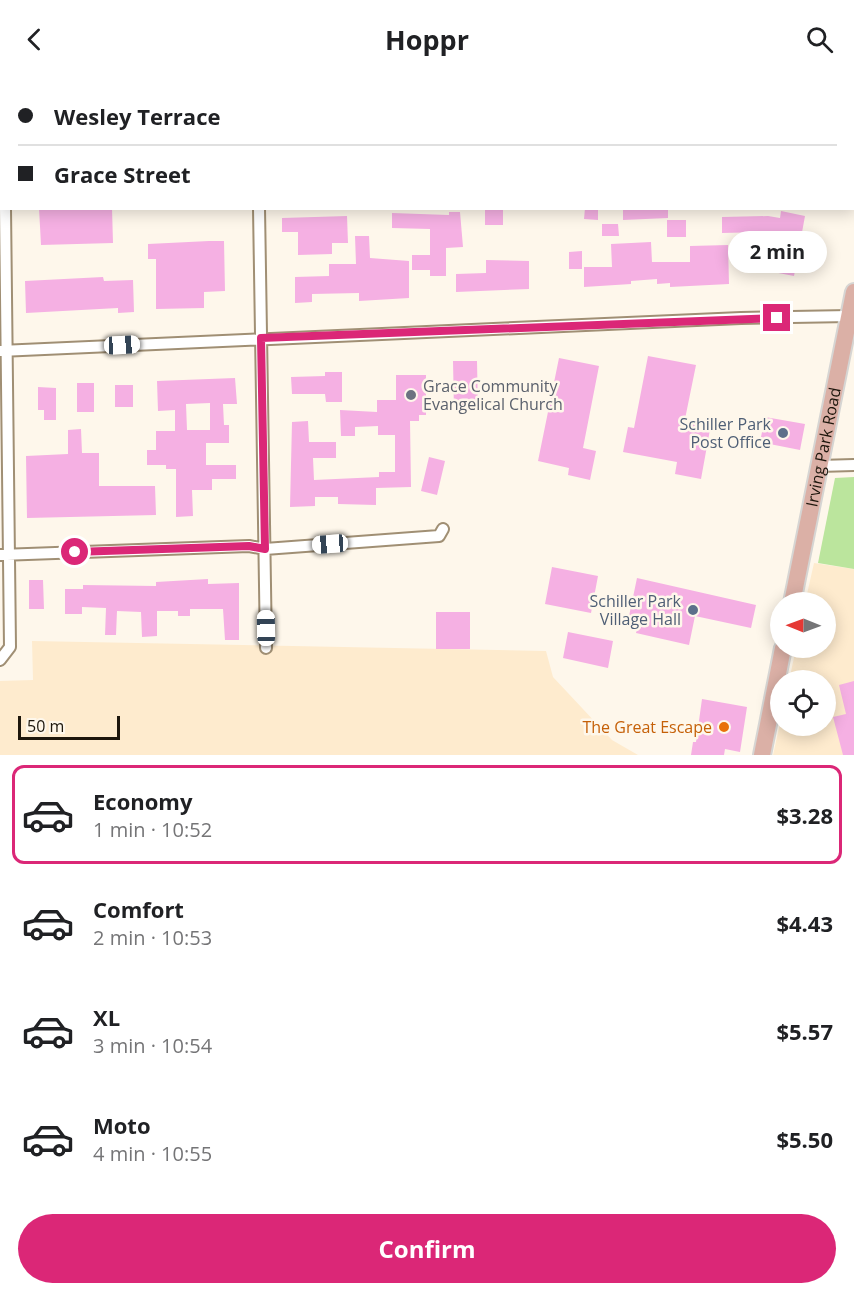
<!DOCTYPE html>
<html lang="en">
<head>
<meta charset="utf-8">
<style>
	body { margin:0; font-family:"Open Sans",sans-serif; background:#f6f6f6; color:#202124; height:100vh; display:flex; flex-direction:column; font-size:22px; white-space:nowrap }
	* { box-sizing:border-box; margin:0 }
	p { font-size:20px; color:#757577 }
	.icon { flex:none; width:33px; height:33px; fill:none; stroke:currentColor; stroke-width:2; stroke-linecap:round; stroke-linejoin:round }
	.map { position:relative; height:677px; overflow:hidden }
	.drawer { display:flex; flex-direction:column; background:#fff; flex:1 }
	.drawer>* { flex:none }
	.hud { position:absolute; left:0px; top:0px; width:855px; height:132px; box-shadow:0 3px 15px #0003; display:grid; align-content:center; height:132px; padding:0 18px; background:#fff }
	.needle { width:39px; rotate:271deg }
	.fabs { position:absolute; left:770px; top:514px; display:grid; gap:12px }
	.fabs a { display:grid; place-items:center; width:66px; height:66px; border-radius:50%; background:#fff; box-shadow:0 3px 15px #0003; font-size:30px }
	.scale { position:absolute; left:18px; bottom:15px; width:102px; box-sizing:border-box; padding-left:6px; border:3px solid #1d160c; border-top:0; font-size:16px; line-height:21px; white-space:nowrap; color:#1d160c; -webkit-text-stroke:4px #fef7eb; paint-order:stroke }
	.end { position:absolute; width:27px; height:27px; margin:-14px; border:8px solid #db2777; background:#fff; box-shadow:0 0 0 3px #fff }
	.from { border-radius:50% }
	.bubble { position:absolute; height:42px; border-radius:21px; background:#fff; box-shadow:0 3px 15px #0003; font-size:20px; font-weight:700; line-height:42px; text-align:center }
	.car { position:absolute; width:18px; height:36px; margin:-18px -9px; border-radius:8px; box-shadow:0 0 4px 2px #0007; background:linear-gradient(#fff 24%,#345 0 40%,#fff 0 76%,#345 0 86%,#fff 0) }
	.hud b { display:flex; align-items:center; gap:21px; height:57px; font-size:22px }
	.hud b+b { border-top:2px solid #e0e0e0 }
	.hud i { width:15px; height:15px; background:#202124 }
	ul { padding:10px 0 0; list-style:none }
	li { display:flex; align-items:center; gap:18px; height:99px; margin:0 12px 9px; padding:0 6px; border:3px solid transparent; border-radius:12px }
	li div { flex:1 }
	li b { display:block; font-size:22px }
	li em { font-style:normal; font-weight:700 }
	li.selected { border-color:#db2777 }
	li>.icon { width:54px; height:54px; stroke-width:1.5 }
	.cta { display:flex; gap:12px; margin-top:auto; padding:12px 18px }
	.cta a { flex:1; height:69px; border-radius:36px; background:#db2777; color:#fff; font-size:24px; font-weight:700; line-height:69px; text-align:center }
	header { display:flex; justify-content:space-between; align-items:center; height:78px; padding:0 18px; background:#fff; font-size:27px; font-weight:700 }
	.map>svg:first-child { display:block }
	.built { fill:#feebce }
	.green { fill:#bbe59d }
	.building { fill:#f5b0e3; fill-rule:evenodd }
	.lines { fill:none; stroke-linecap:round; stroke-linejoin:round }
	.street-casing { stroke:#a08f74; stroke-width:14 }
	.primary-casing { stroke:#d6d5d3; stroke-width:20 }
	.street { stroke:#fff; stroke-width:10 }
	.primary { stroke:#dbb0a6; stroke-width:16 }
	.route { stroke:#db2777; stroke-width:8 }
	.worship-dot { fill:#6b7280; stroke:#fef7eb; stroke-width:2 }
	.service-dot { fill:#5c6f8a; stroke:#fef7eb; stroke-width:2 }
	.food-dot { fill:#e8710a; stroke:#fef7eb; stroke-width:2 }
	.labels { text-anchor:middle; stroke-width:5; stroke-linejoin:round; paint-order:stroke }
	.worship-label { font-size:16px; fill:#5b616d; stroke:#fef7eb; text-anchor:start }
	.service-label { font-size:16px; fill:#4e5e75; stroke:#fef7eb; text-anchor:end }
	.street-label { font-size:16px; fill:#1d160c; stroke:#fef7eb }
	.food-label { font-size:16px; fill:#c56008; stroke:#fef7eb; text-anchor:end }
</style>
</head>
<body>
<header><svg class="icon" aria-label="back" viewBox="0 0 24 24"><path d="M15 5l-7 7 7 7"/></svg>Hoppr<svg class="icon" aria-label="search" viewBox="0 0 24 24"><circle cx="10" cy="10" r="6"/><path d="M15 15l6 6"/></svg></header>
<div class="map">
<svg width="854" height="677" viewBox="0 0 854 677">
	<rect width="100%" height="100%" fill="#fef7eb"/>
	<path class="built" d="M 814,485 L 854,491 L 854,677 L 773,677 L 780,645 L 780,648 L 825,648 L 825,603 L 789,603 L 796,570 L 825,570 L 825,525 L 805,525 Z
		M 32,563 L 546,573 L 553,599 L 612,662 L 638,677 L 0,677 L 0,603 L 33,602 Z"/>
	<path class="green" d="M 854,399 L 854,491 L 818,485 L 835,400 Z"/>
	<path class="building" d="M 39,130 L 112,130 L 113,165 L 41,167 Z
		M 503,130 L 503,147 L 485,147 L 485,131 Z
		M 585,130 L 598,130 L 598,142 L 584,141 Z
		M 623,130 L 668,130 L 668,140 L 623,142 Z
		M 781,133 L 805,138 L 794,198 L 768,193 L 772,170 L 762,168 L 765,154 L 722,155 L 722,139 L 768,138 L 780,140 Z
		M 449,134 L 460,134 L 463,169 L 446,170 L 446,198 L 430,198 L 430,192 L 412,192 L 412,177 L 430,177 L 430,151 L 392,150 L 392,135 L 449,137 Z
		M 347,138 L 348,165 L 332,165 L 332,176 L 298,177 L 298,154 L 282,154 L 282,140 Z
		M 667,142 L 686,142 L 686,159 L 667,159 Z
		M 602,146 L 618,146 L 619,158 L 602,158 Z
		M 355,158 L 369,158 L 370,180 L 409,183 L 409,220 L 359,223 L 359,215 L 312,216 L 312,224 L 295,225 L 295,199 L 329,198 L 329,186 L 356,186 Z
		M 209,163 L 224,163 L 225,213 L 204,214 L 204,230 L 156,231 L 156,181 L 148,181 L 148,166 Z
		M 651,164 L 652,184 L 690,184 L 690,168 L 728,167 L 729,206 L 670,209 L 670,205 L 657,206 L 657,201 L 631,203 L 631,206 L 584,209 L 584,189 L 612,189 L 611,166 Z
		M 582,173 L 582,191 L 569,191 L 569,174 Z
		M 486,182 L 529,183 L 529,211 L 456,214 L 456,196 L 486,195 Z
		M 103,199 L 104,203 L 133,202 L 134,234 L 118,235 L 118,230 L 26,235 L 25,203 Z
		M 648,278 L 696,287 L 685,341 L 711,346 L 701,401 L 675,396 L 677,384 L 623,374 L 628,349 L 634,350 Z
		M 559,280 L 599,288 L 583,370 L 596,373 L 590,402 L 568,397 L 569,390 L 538,383 Z
		M 453,283 L 477,283 L 478,333 L 454,333 Z
		M 325,294 L 342,294 L 342,324 L 326,324 L 325,316 L 292,316 L 291,299 L 325,298 Z
		M 396,297 L 426,297 L 426,337 L 419,337 L 419,343 L 410,343 L 411,409 L 376,410 L 376,427 L 338,426 L 338,419 L 315,419 L 315,428 L 290,429 L 292,344 L 308,343 L 309,364 L 336,364 L 336,380 L 313,380 L 314,402 L 379,399 L 379,394 L 395,394 L 395,357 L 378,357 L 378,348 L 355,349 L 355,358 L 341,358 L 340,332 L 377,334 L 377,322 L 396,322 Z
		M 235,300 L 237,326 L 223,326 L 224,347 L 229,347 L 229,365 L 206,365 L 206,387 L 236,387 L 236,401 L 212,401 L 212,412 L 192,412 L 193,438 L 176,439 L 176,391 L 166,391 L 166,387 L 147,387 L 147,372 L 156,372 L 156,353 L 175,353 L 175,332 L 158,333 L 157,303 ZM 210,325 L 210,352 L 187,352 L 186,326 Z
		M 77,305 L 94,305 L 94,334 L 77,334 Z
		M 115,307 L 133,307 L 133,329 L 115,329 Z
		M 38,309 L 56,310 L 56,342 L 44,342 L 44,332 L 38,332 Z
		M 765,339 L 805,346 L 800,372 L 760,364 Z
		M 81,351 L 82,375 L 99,375 L 99,408 L 155,408 L 156,437 L 27,440 L 26,378 L 68,376 L 68,352 Z
		M 429,379 L 445,383 L 437,417 L 421,413 Z
		M 552,489 L 598,498 L 591,535 L 545,526 Z
		M 637,500 L 756,527 L 751,550 L 695,538 L 689,567 L 636,555 L 638,545 L 628,543 Z
		M 208,501 L 208,506 L 239,505 L 239,562 L 225,562 L 223,531 L 190,531 L 190,538 L 178,538 L 178,533 L 157,533 L 157,558 L 142,559 L 141,534 L 117,533 L 116,557 L 105,557 L 106,530 L 82,529 L 82,536 L 65,536 L 65,511 L 83,511 L 83,507 L 156,508 L 156,504 Z
		M 29,502 L 43,502 L 44,531 L 29,531 Z
		M 436,534 L 470,534 L 470,571 L 436,571 Z
		M 568,554 L 613,563 L 608,590 L 563,580 Z
		M 854,603 L 854,677 L 843,677 L 833,639 L 846,636 L 839,607 Z
		M 702,621 L 747,629 L 740,674 L 725,671 L 724,677 L 691,677 L 693,664 L 696,664 Z"/>
	<g class="lines">
		<g class="street-casing">
			<path id="street" d="M 3,0 L 3,2
				M 258,0 L 258,2
				M 0,67 L 2,67
				M 259,130 L 266,570
				M 0,273 L 741,240 L 850,238
				M 819,388 L 854,387
				M 0,477 L 249,468 L 265,471 L 439,458 L 443,451
				M 0,582 L 10,569 L 5,130"/>
		</g>
		<g class="primary-casing">
			<g id="primary">
				<path id="s1" d="M 792,525 L 854,214"/>
				<path d="M 762,677 L 783,570"/>
			</g>
		</g>
		<use href="#street" class="street"/>
		<use href="#primary" class="primary"/>
	</g>
	<g class="lines">
		<path class="route" d="M 75,474 L 249,468 L 265,471 L 261,260 L 777,240"/>
	</g>
	<circle class="worship-dot" cx="411" cy="317" r="6"/>
	<g class="service-dot">
		<circle cx="783" cy="355" r="6"/>
		<circle cx="693" cy="532" r="6"/>
	</g>
	<circle class="food-dot" cx="724" cy="649" r="6"/>
	<g class="labels">
		<g class="worship-label">
			<text x="423" y="314">Grace Community<tspan x="423" dy="18">Evangelical Church</tspan></text>
		</g>
		<g class="service-label">
			<text x="771" y="352">Schiller Park<tspan x="771" dy="18">Post Office</tspan></text>
			<text x="681" y="529">Schiller Park<tspan x="681" dy="18">Village Hall</tspan></text>
		</g>
		<g class="street-label">
			<text dy="6" stroke="none"><textPath href="#s1" startOffset="159">Irving Park Road</textPath></text>
		</g>
		<g class="food-label">
			<text x="712" y="655">The Great Escape</text>
		</g>
	</g>
</svg>
<div class="fabs">
<a><svg class="needle" viewBox="-14 -14 28 28"><path d="M0-13l5 13h-10z" fill="#e53935"/><path d="M0 13l5-13h-10z" fill="#757577"/></svg></a>
<a><svg class="icon" aria-label="locate" viewBox="0 0 24 24"><circle cx="12" cy="12" r="6"/><path d="M12 2v4M12 18v4M2 12h4M18 12h4"/></svg></a>
</div>
<div class="scale">50 m</div>
<i class="end from" style="left:75px;top:474px"></i>
<i class="end" style="left:777px;top:240px"></i>
<div class="bubble" style="left:728px;top:153px;width:99px">2 min</div>
<i class="car" style="left:122px;top:267px;rotate:87deg"></i>
<i class="car" style="left:330px;top:466px;rotate:266deg"></i>
<i class="car" style="left:266px;top:550px;rotate:359deg"></i>
<div class="hud">
<b><i class="from"></i>Wesley Terrace</b>
<b><i></i>Grace Street</b>
</div>
</div>
<section class="drawer">
<ul>
<li class="selected"><svg class="icon" aria-label="car" viewBox="0 0 24 24"><path d="M5 17H2v-5l4-1 3-4h7l3 4 3 1v5h-3M9 17h6M6 11h13"/><circle cx="7" cy="17" r="2"/><circle cx="17" cy="17" r="2"/></svg><div><b>Economy</b><p>1 min · 10:52</p></div><em>$3.28</em></li>
<li><svg class="icon" aria-label="car" viewBox="0 0 24 24"><path d="M5 17H2v-5l4-1 3-4h7l3 4 3 1v5h-3M9 17h6M6 11h13"/><circle cx="7" cy="17" r="2"/><circle cx="17" cy="17" r="2"/></svg><div><b>Comfort</b><p>2 min · 10:53</p></div><em>$4.43</em></li>
<li><svg class="icon" aria-label="car" viewBox="0 0 24 24"><path d="M5 17H2v-5l4-1 3-4h7l3 4 3 1v5h-3M9 17h6M6 11h13"/><circle cx="7" cy="17" r="2"/><circle cx="17" cy="17" r="2"/></svg><div><b>XL</b><p>3 min · 10:54</p></div><em>$5.57</em></li>
<li><svg class="icon" aria-label="car" viewBox="0 0 24 24"><path d="M5 17H2v-5l4-1 3-4h7l3 4 3 1v5h-3M9 17h6M6 11h13"/><circle cx="7" cy="17" r="2"/><circle cx="17" cy="17" r="2"/></svg><div><b>Moto</b><p>4 min · 10:55</p></div><em>$5.50</em></li>
</ul>
<div class="cta"><a>Confirm</a></div>
</section>
</body>
</html>
